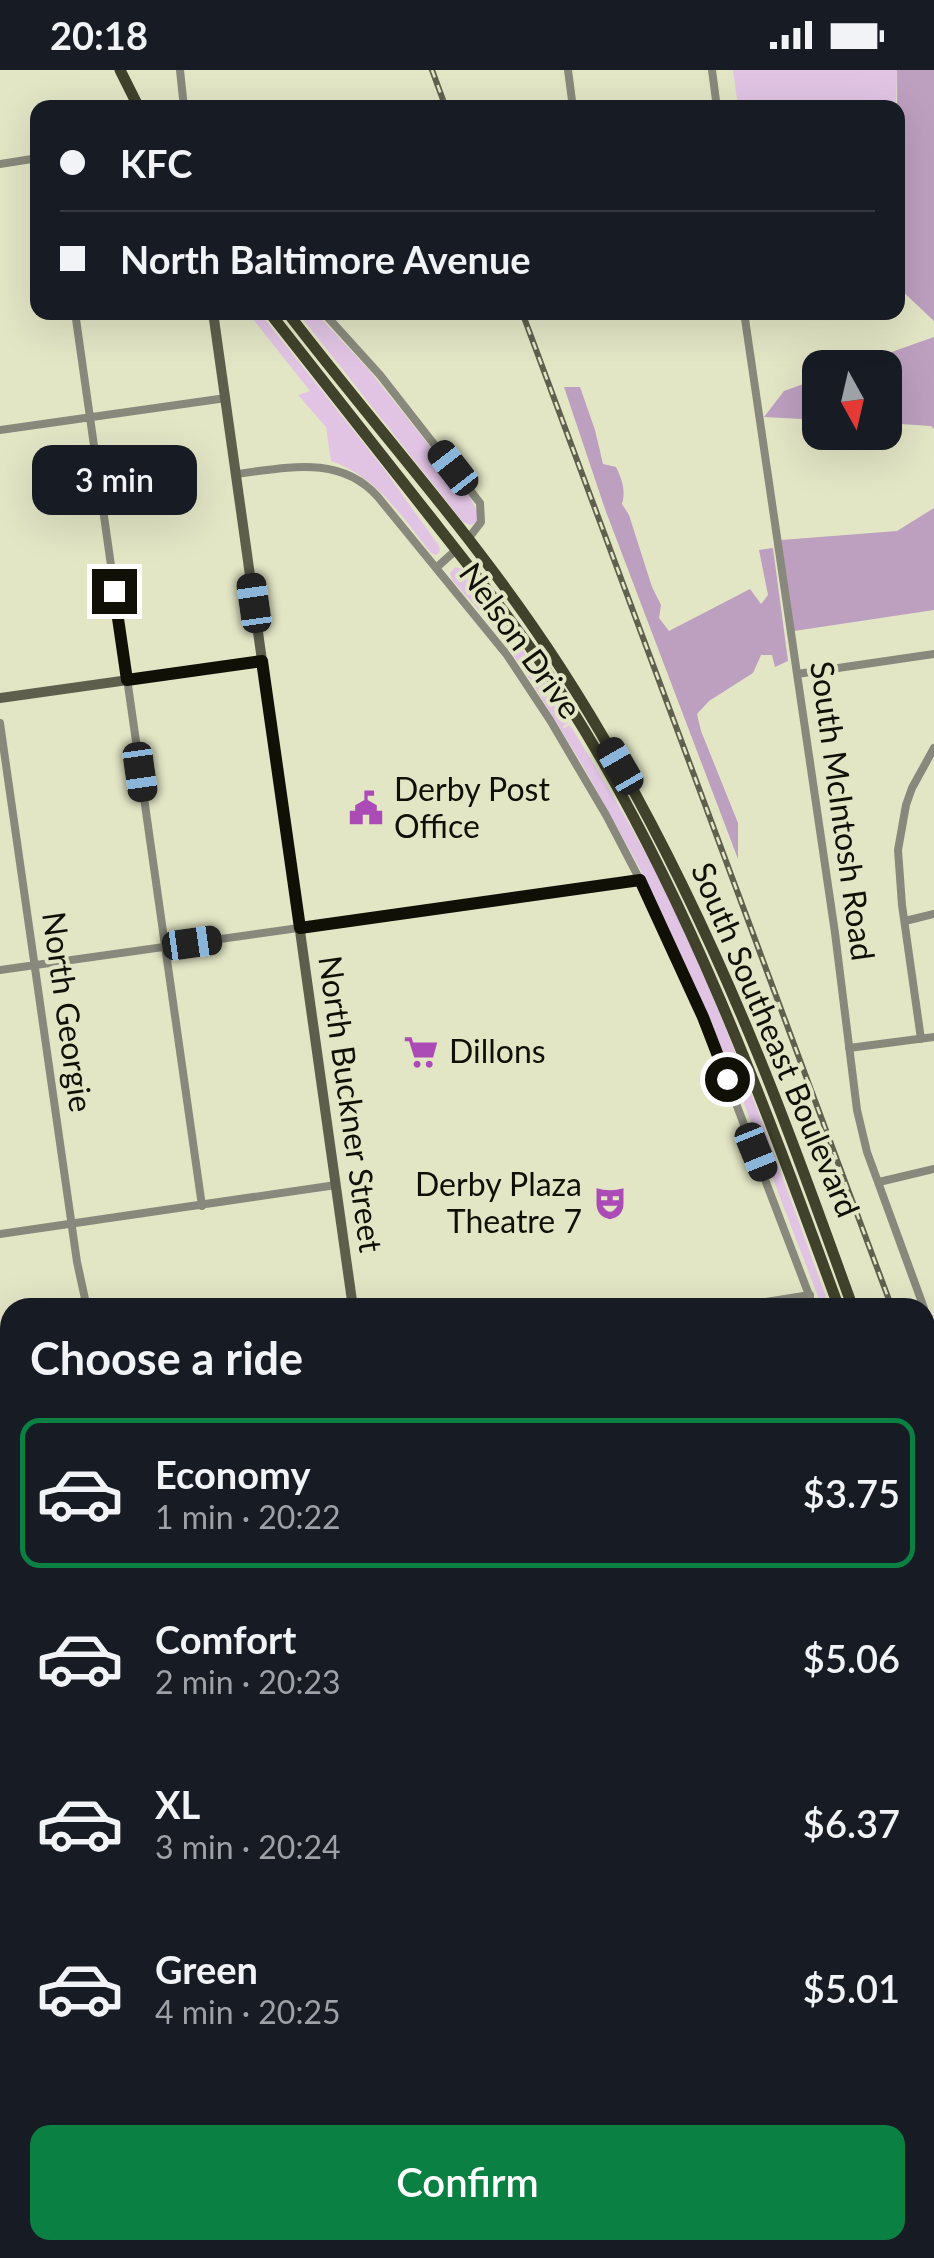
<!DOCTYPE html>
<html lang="en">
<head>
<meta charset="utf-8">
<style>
	body { margin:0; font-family:Lato,sans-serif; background:#20242c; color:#f1f3f6; height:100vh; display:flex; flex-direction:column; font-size:38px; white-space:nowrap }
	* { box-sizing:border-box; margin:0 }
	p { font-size:32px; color:#9ea1a6 }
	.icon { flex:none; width:55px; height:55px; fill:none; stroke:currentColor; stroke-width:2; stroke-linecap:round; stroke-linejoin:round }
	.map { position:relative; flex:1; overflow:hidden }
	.side { position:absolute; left:0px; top:1228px; width:935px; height:962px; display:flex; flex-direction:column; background:#171b24; border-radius:30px 30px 0 0; box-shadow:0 10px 40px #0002 }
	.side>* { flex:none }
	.hud { position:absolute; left:30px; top:30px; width:875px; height:220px; border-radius:20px; box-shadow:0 10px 40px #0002; display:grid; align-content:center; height:220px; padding:0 30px; background:#171b24 }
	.needle { width:65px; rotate:172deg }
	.buttons { position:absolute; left:802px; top:280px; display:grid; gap:20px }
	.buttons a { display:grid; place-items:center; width:100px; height:100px; border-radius:20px; background:#171b24; box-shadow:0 10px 40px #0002; font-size:50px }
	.end { position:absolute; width:45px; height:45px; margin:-22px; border:12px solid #101006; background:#fff; box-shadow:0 0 0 5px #fff }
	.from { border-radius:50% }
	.bubble { position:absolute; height:70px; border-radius:20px; background:#171b24; box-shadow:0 10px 40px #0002; font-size:32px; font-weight:600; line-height:70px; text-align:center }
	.car { position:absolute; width:30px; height:60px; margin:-30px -15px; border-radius:12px; box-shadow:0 0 8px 2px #0007; background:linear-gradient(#222 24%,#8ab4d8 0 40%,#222 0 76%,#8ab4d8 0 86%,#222 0) }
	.hud b { display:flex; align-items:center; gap:35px; height:95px; font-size:38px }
	.hud b+b { border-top:2px solid #363941 }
	.hud i { width:25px; height:25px; background:#f1f3f6 }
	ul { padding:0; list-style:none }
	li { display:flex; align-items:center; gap:30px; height:150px; margin:0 20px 15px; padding:0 10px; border:5px solid transparent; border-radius:20px }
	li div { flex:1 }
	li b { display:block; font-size:38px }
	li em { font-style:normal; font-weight:600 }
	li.current { border-color:#0b8043 }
	li>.icon { width:90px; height:90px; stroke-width:1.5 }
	h2 { padding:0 30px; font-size:45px; line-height:120px }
	.primary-button { display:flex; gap:20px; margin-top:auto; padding:20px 30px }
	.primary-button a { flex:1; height:115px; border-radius:20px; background:#0b8043; color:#fff; font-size:40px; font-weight:600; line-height:115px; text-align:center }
	.status { display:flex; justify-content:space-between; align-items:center; height:70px; padding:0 50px; background:#171b24; direction:ltr }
	.status svg { height:28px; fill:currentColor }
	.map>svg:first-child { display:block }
	.green { fill:#e1c4e4 }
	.forest { fill:#bd9fbf }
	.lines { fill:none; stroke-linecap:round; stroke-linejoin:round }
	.stream { stroke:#ab8ead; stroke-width:2.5 }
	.street { stroke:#88897c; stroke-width:8 }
	.secondary { stroke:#5d5f4c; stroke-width:10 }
	.primary { stroke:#40422b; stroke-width:11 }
	.rail-casing { stroke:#5f604e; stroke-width:6 }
	.rail { stroke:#e3e6c5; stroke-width:2.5; stroke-dasharray:8; stroke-linecap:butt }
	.route { stroke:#101006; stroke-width:12 }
	.labels { text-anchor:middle; stroke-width:8; stroke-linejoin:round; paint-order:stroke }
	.street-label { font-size:32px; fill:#101006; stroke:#e3e6c5 }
	.poi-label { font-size:32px; fill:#101006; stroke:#e3e6c5; text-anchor:start }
</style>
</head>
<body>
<div class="status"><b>20:18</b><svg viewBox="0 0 49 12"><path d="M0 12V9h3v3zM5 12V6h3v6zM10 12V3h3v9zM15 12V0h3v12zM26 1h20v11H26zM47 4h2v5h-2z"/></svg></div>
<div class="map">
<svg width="934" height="2188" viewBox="0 0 934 2188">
	<rect width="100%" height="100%" fill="#e3e6c5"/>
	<path class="green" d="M 733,0 L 897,0 L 896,37 L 738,37 Z
		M 248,243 L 260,243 L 384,399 L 439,476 L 440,481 L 436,485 L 431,483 C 401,446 378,407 331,391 L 326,357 L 298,325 L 310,321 Z
		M 298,243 L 316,243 L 368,299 L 469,425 L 477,441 L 478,452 L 470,455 L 463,452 Z
		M 455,497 L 463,499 L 488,530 L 569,648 L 568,653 L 563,656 L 564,658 L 570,655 L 573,660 C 605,712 637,764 664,819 C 730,954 778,1097 830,1237 L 822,1237 L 733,1005 L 688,900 L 639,797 L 583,696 L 531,611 L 493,556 L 452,510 L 450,503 Z"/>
	<path class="forest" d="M 897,0 L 934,0 L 934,251 L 898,217 Z
		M 934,267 L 934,359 L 931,356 L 885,353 L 885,298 L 849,297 Z
		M 820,308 L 820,350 L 764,347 L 784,321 Z
		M 564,317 L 580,317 L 595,360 L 603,394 L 616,397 C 622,409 626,421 622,434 L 629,445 L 652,517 L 661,535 L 659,548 L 669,561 L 750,519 L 761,534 L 768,525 L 759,480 L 773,478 L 788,591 L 775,597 L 772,585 L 761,585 L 753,603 L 709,631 L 697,644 L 701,661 L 738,753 L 738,789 L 605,439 Z
		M 934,438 L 934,540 L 794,561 L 781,470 L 897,461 Z"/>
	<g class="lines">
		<path class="stream" d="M 599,2188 L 605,2180"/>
		<path class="street" d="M 180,0 L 184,38
			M 568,0 L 573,38
			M 712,0 L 717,38
			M 0,94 L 38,88
			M 75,242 L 202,1136
			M 323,242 L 380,305 L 480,433 L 481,452 L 468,469
			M 744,242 L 835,863 L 857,1040 L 867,1082 L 924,1238
			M 0,360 L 226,328
			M 236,404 C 286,398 340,384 378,427 L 507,585 L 550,650 L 606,745 L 640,810 L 703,947 L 814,1238
			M 436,498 L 456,480
			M 797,604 L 934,584
			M 0,653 L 77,1192 L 87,1238
			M 905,851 L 934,844
			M 0,900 L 640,810
			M 921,969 L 902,835 L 898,780 L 906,735 L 912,718 L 934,678
			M 849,978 L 934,967
			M 879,1112 L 934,1099
			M 0,1164 L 336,1115
			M 728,1238 L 810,1225
			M 925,1241 L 934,1266
			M 0,1370 L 10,1403
			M 10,1436 L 7,1503 L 10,1542
			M 925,1657 L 934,1656
			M 0,1794 L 10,1788
			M 0,1910 L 10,1922
			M 0,2106 L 10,2119"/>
		<path class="secondary" d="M 213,242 L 353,1238
			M 0,628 L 263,591
			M 925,1572 L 934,1571
			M 0,1702 L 10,1701
			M 925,2107 L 934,2106
			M 478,2180 L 480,2188"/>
		<path class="primary" d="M 120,0 L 139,38
			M 269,242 C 322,310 375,377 428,444 C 476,505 525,566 567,632 C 686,820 763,1030 839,1238
			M 287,242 C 378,361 479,471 560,597 C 637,716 700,844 754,975 C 790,1061 821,1150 853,1238
			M 925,1432 L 934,1457
			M 925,1478 L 934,1503"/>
		<g class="rail-casing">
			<path id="rail" d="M 432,0 L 446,38
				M 522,242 L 892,1238
				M 925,1327 L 934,1351"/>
		</g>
		<use href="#rail" class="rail"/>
	</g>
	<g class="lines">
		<path class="route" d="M 114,521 L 127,610 L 262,591 L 300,858 L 640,810 L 703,947 L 727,1009"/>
	</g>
	<defs>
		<g id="civic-bare" transform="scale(2.7)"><path d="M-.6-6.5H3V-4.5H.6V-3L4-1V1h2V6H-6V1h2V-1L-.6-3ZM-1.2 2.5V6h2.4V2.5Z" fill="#ab4cb6" stroke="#e3e6c5" stroke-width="2.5" paint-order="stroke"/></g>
		<g id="supermarket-bare" transform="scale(2.7)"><path d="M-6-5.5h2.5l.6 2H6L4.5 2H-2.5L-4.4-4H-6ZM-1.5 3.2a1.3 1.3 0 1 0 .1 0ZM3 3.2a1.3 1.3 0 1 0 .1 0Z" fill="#ab4cb6" stroke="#e3e6c5" stroke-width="2.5" paint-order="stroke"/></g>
		<g id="theatre-bare" transform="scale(2.7)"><path d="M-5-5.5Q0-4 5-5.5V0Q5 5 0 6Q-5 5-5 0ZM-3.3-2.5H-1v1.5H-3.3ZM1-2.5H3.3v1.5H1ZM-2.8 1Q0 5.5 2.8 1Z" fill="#ab4cb6" stroke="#e3e6c5" stroke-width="2.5" paint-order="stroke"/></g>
	</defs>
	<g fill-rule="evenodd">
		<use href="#civic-bare" x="366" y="738"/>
		<use href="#supermarket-bare" x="421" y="982"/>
		<use href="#theatre-bare" x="610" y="1133"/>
	</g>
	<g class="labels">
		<g class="street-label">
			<text transform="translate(520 571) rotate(54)" y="11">Nelson Drive</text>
			<text transform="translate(842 741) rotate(82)" y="11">South McIntosh Road</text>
			<text transform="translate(67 942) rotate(82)" y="11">North Georgie</text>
			<text transform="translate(775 970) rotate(67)" y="11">South Southeast Boulevard</text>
			<text transform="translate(350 1034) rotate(82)" y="11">North Buckner Street</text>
		</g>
		<g class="poi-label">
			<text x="394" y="731">Derby Post<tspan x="394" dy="37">Office</tspan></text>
			<text x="449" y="993">Dillons</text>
			<text x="582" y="1126" text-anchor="end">Derby Plaza<tspan x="582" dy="37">Theatre 7</tspan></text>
		</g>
	</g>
</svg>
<div class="buttons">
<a><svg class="needle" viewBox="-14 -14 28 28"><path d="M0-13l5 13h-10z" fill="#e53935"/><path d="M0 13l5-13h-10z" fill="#9ea1a6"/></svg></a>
</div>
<i class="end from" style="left:727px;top:1009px"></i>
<i class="end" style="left:114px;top:521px"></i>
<div class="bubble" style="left:32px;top:375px;width:165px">3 min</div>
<i class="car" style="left:453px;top:398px;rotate:322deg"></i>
<i class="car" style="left:254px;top:533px;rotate:352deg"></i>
<i class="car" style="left:620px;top:696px;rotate:330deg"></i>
<i class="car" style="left:140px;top:702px;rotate:172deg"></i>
<i class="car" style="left:192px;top:873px;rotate:82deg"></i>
<i class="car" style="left:756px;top:1082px;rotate:158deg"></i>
<div class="hud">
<b><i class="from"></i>KFC</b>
<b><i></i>North Baltimore Avenue</b>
</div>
<section class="side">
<h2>Choose a ride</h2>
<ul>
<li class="current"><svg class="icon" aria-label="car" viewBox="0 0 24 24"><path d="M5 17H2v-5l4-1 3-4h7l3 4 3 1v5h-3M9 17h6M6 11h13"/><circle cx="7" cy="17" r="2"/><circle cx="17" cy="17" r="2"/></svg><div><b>Economy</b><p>1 min · 20:22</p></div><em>$3.75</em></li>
<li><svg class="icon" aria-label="car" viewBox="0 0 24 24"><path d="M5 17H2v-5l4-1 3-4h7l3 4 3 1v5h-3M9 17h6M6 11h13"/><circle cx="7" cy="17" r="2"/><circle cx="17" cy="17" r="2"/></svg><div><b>Comfort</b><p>2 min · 20:23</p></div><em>$5.06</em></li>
<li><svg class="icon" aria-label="car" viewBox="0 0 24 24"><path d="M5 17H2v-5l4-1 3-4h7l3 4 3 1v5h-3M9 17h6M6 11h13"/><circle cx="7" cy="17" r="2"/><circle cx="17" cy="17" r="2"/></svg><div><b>XL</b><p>3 min · 20:24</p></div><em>$6.37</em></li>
<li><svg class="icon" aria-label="car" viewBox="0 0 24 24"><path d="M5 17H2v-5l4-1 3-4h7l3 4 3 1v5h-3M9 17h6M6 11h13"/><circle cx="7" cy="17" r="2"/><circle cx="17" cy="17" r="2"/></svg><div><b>Green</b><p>4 min · 20:25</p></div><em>$5.01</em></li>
</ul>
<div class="primary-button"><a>Confirm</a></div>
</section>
</div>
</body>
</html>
